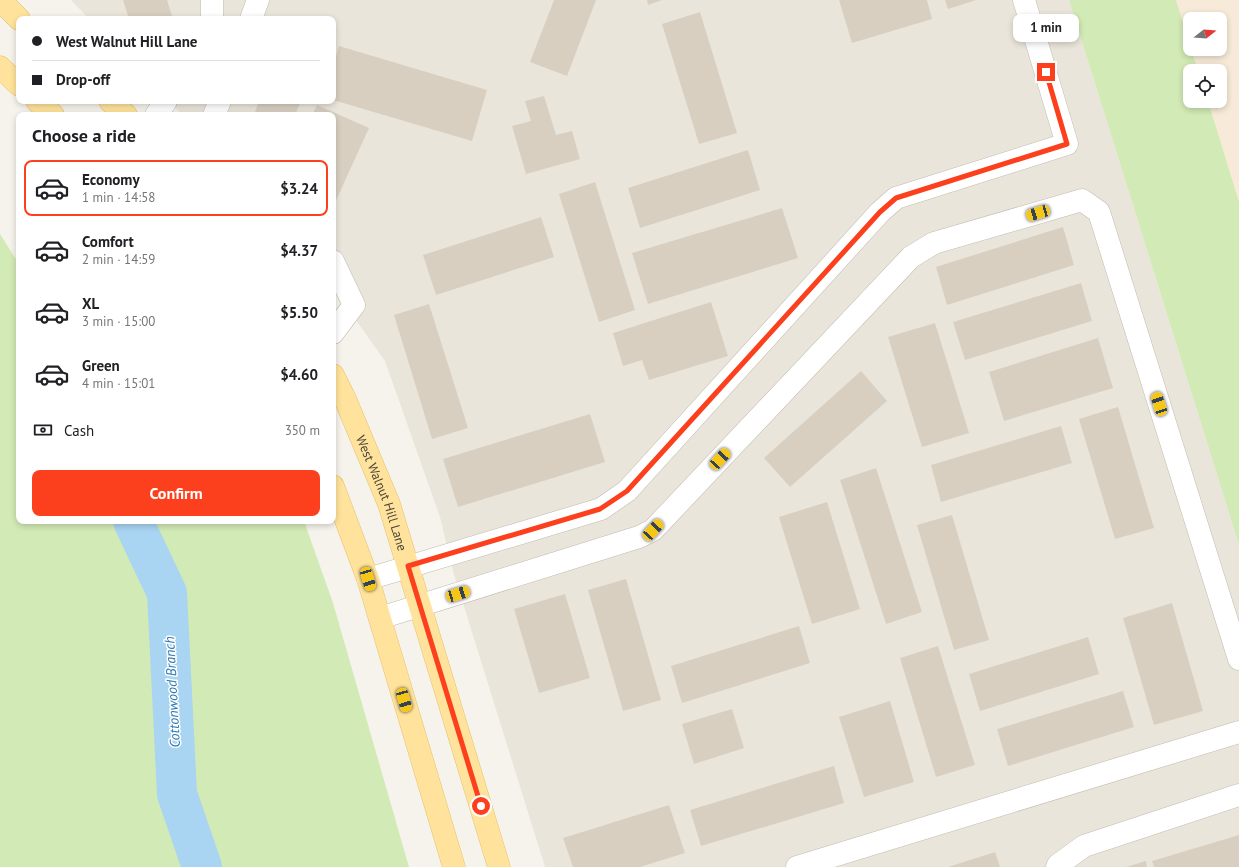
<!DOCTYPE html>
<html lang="en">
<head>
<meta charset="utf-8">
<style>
	body { margin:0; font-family:"PT Sans",sans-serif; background:#f2f2f2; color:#202124; height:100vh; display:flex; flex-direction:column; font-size:15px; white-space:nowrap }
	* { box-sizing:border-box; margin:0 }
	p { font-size:13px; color:#757577 }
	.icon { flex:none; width:22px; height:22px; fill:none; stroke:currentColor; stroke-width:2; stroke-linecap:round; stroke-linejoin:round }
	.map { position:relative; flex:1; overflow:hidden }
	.sheet { position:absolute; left:16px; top:112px; width:320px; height:412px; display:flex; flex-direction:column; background:#fff; border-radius:8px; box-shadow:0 2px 6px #0003 }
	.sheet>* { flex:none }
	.banner { position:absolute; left:16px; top:16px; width:320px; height:88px; border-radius:8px; box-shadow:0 2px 6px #0003; display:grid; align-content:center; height:88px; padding:0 16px; background:#fff }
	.needle { width:26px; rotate:73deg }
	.buttons { position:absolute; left:1183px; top:12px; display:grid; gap:8px }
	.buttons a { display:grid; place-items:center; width:44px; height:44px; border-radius:8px; background:#fff; box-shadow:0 2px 6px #0003; font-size:20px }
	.end { position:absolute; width:18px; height:18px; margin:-9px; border:5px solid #fc3f1d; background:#fff; box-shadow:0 0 0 2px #fff }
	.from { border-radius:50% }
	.bubble { position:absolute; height:28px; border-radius:8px; background:#fff; box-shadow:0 2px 6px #0003; font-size:13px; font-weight:700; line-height:28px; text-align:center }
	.car { position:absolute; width:12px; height:24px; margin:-12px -6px; border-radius:5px; box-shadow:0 0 3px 1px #0007; background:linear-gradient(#f5c518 24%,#345 0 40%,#f5c518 0 76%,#345 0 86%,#f5c518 0) }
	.banner b { display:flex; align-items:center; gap:14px; height:38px; font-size:15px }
	.banner b+b { border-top:1px solid #e0e0e0 }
	.banner i { width:10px; height:10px; background:#202124 }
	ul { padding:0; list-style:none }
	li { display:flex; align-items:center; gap:12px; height:56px; margin:0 8px 6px; padding:0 8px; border:2px solid transparent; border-radius:8px }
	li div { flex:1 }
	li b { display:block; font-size:15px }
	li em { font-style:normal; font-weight:700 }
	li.active { border-color:#fc3f1d }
	li>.icon { width:36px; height:36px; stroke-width:1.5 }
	h2 { padding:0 16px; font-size:18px; line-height:48px }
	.pay { display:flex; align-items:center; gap:10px; height:44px; padding:0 16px; font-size:15px }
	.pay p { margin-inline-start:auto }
	.button { display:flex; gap:8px; margin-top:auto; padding:8px 16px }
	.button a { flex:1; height:46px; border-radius:8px; background:#fc3f1d; color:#fff; font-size:16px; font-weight:700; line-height:46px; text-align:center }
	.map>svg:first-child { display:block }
	.residential { fill:#eae5da }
	.commercial { fill:#f7ead8 }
	.green { fill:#d2eab5 }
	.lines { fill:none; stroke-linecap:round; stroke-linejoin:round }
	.river { stroke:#a9d4f2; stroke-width:40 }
	.building { fill:#d8cfc1 }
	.minor-casing { stroke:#c2bbae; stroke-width:23 }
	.major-casing { stroke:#e6c16a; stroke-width:23 }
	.minor { stroke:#fff; stroke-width:22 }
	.major { stroke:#ffe39c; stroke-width:22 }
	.route { stroke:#fc3f1d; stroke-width:5 }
	.labels { text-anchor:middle; stroke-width:3; stroke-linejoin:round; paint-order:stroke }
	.street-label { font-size:13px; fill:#4b4439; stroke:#fff }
	.water-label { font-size:14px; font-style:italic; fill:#2e7ab2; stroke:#fff }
</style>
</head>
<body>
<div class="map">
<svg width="1239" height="867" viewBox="0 0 1239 867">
	<rect width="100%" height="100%" fill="#f6f3ec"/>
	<path class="residential" d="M 71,0 L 1069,0 L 1239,545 L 1239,867 L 545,867 L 453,571 L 440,517 L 385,361 L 333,288 L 333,115 L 182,115 L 169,101 L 333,101 L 333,19 L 89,19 Z"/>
	<path class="commercial" d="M 1176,0 L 1239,0 L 1239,202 L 1208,101 L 1220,101 L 1220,71 L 1198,71 L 1191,49 L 1220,49 L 1220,19 L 1190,19 L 1190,45 Z"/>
	<path class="green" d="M 1069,0 L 1176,0 L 1190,45 L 1190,49 L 1191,49 L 1198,71 L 1190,71 L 1190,101 L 1208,101 L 1239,202 L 1239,545 Z
		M 0,234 L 19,264 L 19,521 L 304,521 L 333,603 L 409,867 L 0,867 Z"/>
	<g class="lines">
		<path class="river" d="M 133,521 L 167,593 L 177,794 L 202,867"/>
	</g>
	<path class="building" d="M 123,0 L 167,0 L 173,19 L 129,19 Z
		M 554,0 L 596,0 L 567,76 L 530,62 Z
		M 647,0 L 662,0 L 648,5 Z
		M 839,0 L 927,0 L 932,19 L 852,43 Z
		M 945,0 L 976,0 L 948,9 Z
		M 700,12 L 737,133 L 699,144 L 662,24 Z
		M 339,46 L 487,90 L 472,141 L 333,100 L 333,67 Z
		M 544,96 L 556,135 L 572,131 L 580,159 L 526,174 L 512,126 L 531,121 L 525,101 Z
		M 259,101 L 301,101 L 295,115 L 254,115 Z
		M 317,105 L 369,128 L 333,207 L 333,115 L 312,115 Z
		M 748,150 L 760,190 L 640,228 L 628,188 Z
		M 595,182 L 635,310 L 599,322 L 559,194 Z
		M 782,208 L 798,258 L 648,304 L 632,253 Z
		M 541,217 L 554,257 L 436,295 L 423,255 Z
		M 1063,227 L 1074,265 L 947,305 L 936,267 Z
		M 1081,283 L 1092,321 L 965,360 L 953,322 Z
		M 711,302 L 728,356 L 649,380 L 642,360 L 623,366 L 613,333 Z
		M 429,304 L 468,428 L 432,439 L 394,315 Z
		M 935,323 L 969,433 L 922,447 L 888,337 Z
		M 1098,338 L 1113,388 L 1004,421 L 989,372 Z
		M 861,371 L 887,401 L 790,487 L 764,458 Z
		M 1118,407 L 1154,528 L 1115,539 L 1079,419 Z
		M 590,414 L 605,462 L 458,507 L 443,459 Z
		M 1061,426 L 1072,463 L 941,502 L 931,465 Z
		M 876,468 L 922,612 L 886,624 L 840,480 Z
		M 827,502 L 860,609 L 812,624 L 779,517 Z
		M 952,515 L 989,640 L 954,650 L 917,525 Z
		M 626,579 L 661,700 L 623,711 L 588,590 Z
		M 565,594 L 590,678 L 539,693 L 514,609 Z
		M 1172,603 L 1203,711 L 1154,725 L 1123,618 Z
		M 799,626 L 810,663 L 682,703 L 671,666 Z
		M 1088,637 L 1099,674 L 980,711 L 969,674 Z
		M 938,646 L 975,765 L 936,777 L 900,658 Z
		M 1123,691 L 1134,727 L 1008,766 L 997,729 Z
		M 890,701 L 914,782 L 864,797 L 839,717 Z
		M 732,709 L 744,748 L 694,764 L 682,724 Z
		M 834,766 L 844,803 L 701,846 L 690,810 Z
		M 669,805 L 685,853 L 640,867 L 573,867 L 563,838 Z
		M 1239,835 L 1239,867 L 1154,867 L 1152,861 Z
		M 995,852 L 1000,867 L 948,867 Z
		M 1146,861 L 1147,867 L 1126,867 Z"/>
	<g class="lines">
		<g class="minor-casing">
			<path id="minor" d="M 212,0 L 212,19
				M 251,19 L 258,0
				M 156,115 L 166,101
				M 214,115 L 220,101
				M 333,261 L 354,305 L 333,333
				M 368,579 L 601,509 L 627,491 L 880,212 L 896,198 L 1067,144 L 1024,0
				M 380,618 L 639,537 L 653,530 L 911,257 L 934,243 L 1082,200 L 1099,212 L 1239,659
				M 797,867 L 1239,732
				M 1057,867 L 1058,865 L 1084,846 L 1239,795"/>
		</g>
		<g class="major-casing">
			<g id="major">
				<path d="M 0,0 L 19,19"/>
				<path d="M 0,67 L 19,85"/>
				<path d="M 37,101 L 53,115"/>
				<path d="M 110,101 L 126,115"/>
				<path id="s1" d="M 333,375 L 345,399 L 389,504 L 499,867"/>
				<path d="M 333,486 L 368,579 L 454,867"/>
			</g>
		</g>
		<use href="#minor" class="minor"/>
		<use href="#major" class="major"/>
	</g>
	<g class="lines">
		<path class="route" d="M 481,806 L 408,566 L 600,509 L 627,491 L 880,212 L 896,198 L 1067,144 L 1046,72"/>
	</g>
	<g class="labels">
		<g class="street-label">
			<text dy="5" stroke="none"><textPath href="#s1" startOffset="128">West Walnut Hill Lane</textPath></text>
		</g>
		<g class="water-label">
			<text transform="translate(172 692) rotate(-93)" y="5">Cottonwood Branch</text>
		</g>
	</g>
</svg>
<div class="buttons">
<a><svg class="needle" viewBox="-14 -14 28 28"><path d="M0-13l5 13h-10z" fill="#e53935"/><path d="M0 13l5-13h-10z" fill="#757577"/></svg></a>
<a><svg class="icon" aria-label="locate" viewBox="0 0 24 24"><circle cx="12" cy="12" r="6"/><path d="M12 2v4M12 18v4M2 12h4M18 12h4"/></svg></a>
</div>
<i class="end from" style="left:481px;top:806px"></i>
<i class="end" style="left:1046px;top:72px"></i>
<div class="bubble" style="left:1013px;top:14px;width:66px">1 min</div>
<i class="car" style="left:1038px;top:213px;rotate:254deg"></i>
<i class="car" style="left:1159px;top:404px;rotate:342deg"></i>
<i class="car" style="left:720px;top:459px;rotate:43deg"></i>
<i class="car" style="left:653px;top:530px;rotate:43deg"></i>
<i class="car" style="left:368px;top:579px;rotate:163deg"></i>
<i class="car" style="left:458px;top:594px;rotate:73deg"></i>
<i class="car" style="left:404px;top:700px;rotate:164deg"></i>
<div class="banner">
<b><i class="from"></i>West Walnut Hill Lane</b>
<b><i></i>Drop-off</b>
</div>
<section class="sheet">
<h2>Choose a ride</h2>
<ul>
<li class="active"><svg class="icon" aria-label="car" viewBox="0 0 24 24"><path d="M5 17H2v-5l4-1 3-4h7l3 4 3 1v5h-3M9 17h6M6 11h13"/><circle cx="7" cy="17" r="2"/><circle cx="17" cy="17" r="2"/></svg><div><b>Economy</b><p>1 min · 14:58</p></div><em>$3.24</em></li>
<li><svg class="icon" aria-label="car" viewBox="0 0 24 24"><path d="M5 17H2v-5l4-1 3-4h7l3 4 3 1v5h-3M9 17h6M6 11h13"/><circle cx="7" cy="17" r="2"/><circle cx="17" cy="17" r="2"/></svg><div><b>Comfort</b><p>2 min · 14:59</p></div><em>$4.37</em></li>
<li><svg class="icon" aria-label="car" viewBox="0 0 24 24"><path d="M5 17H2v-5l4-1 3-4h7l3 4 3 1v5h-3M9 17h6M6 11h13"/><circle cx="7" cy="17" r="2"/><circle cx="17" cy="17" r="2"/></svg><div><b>XL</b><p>3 min · 15:00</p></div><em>$5.50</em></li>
<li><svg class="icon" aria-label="car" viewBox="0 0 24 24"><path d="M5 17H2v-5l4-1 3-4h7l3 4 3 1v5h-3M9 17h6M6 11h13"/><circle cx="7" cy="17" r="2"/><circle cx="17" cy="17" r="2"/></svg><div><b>Green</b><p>4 min · 15:01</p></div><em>$4.60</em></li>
</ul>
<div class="pay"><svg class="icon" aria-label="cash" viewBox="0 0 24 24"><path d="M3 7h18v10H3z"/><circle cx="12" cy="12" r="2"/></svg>Cash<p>350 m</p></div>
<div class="button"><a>Confirm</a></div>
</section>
</div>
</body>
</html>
